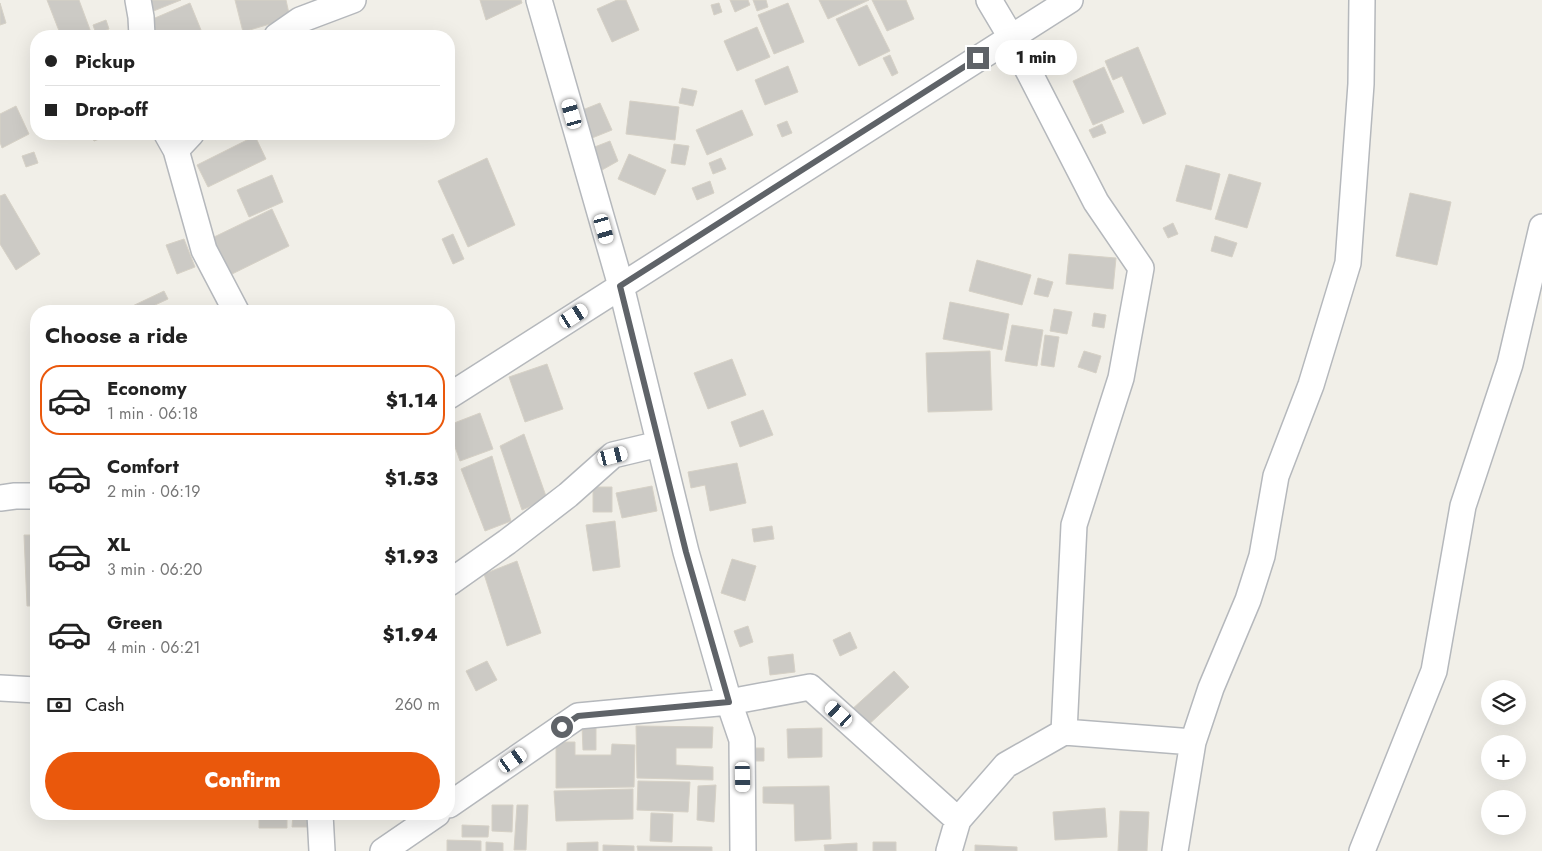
<!DOCTYPE html>
<html lang="en">
<head>
<meta charset="utf-8">
<style>
	body { margin:0; font-family:Jost,sans-serif; background:#f6f6f6; color:#222; height:100vh; display:flex; flex-direction:column; font-size:19px; white-space:nowrap }
	* { box-sizing:border-box; margin:0 }
	p { font-size:16px; color:#767676 }
	.icon { flex:none; width:28px; height:28px; fill:none; stroke:currentColor; stroke-width:2; stroke-linecap:round; stroke-linejoin:round }
	.map { position:relative; flex:1; overflow:hidden }
	.drawer { position:absolute; left:30px; top:305px; width:425px; height:515px; display:flex; flex-direction:column; background:#fff; border-radius:20px; box-shadow:0 5px 20px #0002 }
	.drawer>* { flex:none }
	.guide { position:absolute; left:30px; top:30px; width:425px; height:110px; border-radius:20px; box-shadow:0 5px 20px #0002; display:grid; align-content:center; height:110px; padding:0 15px; background:#fff }
	.controls { position:absolute; left:1481px; top:680px; display:grid; gap:10px }
	.controls a { display:grid; place-items:center; width:45px; height:45px; border-radius:50%; background:#fff; box-shadow:0 5px 20px #0002; font-size:25px }
	.end { position:absolute; width:22px; height:22px; margin:-11px; border:6px solid #5f6368; background:#fff; box-shadow:0 0 0 2px #fff }
	.from { border-radius:50% }
	.bubble { position:absolute; height:35px; border-radius:18px; background:#fff; box-shadow:0 5px 20px #0002; font-size:16px; font-weight:800; line-height:35px; text-align:center }
	.car { position:absolute; width:15px; height:30px; margin:-15px -8px; border-radius:6px; box-shadow:0 0 4px 1px #0007; background:linear-gradient(#fff 24%,#345 0 40%,#fff 0 76%,#345 0 86%,#fff 0) }
	.guide b { display:flex; align-items:center; gap:18px; height:48px; font-size:19px }
	.guide b+b { border-top:1px solid #e0e0e0 }
	.guide i { width:12px; height:12px; background:#222 }
	ul { padding:0; list-style:none }
	li { display:flex; align-items:center; gap:15px; height:70px; margin:0 10px 8px; padding:0 5px; border:2px solid transparent; border-radius:20px }
	li div { flex:1 }
	li b { display:block; font-size:19px }
	li em { font-style:normal; font-weight:800 }
	li.selected { border-color:#ea580c }
	li>.icon { width:45px; height:45px; stroke-width:1.5 }
	h2 { padding:0 15px; font-size:22px; line-height:60px }
	.pay { display:flex; align-items:center; gap:12px; height:55px; padding:0 15px; font-size:19px }
	.pay p { margin-inline-start:auto }
	.button { display:flex; gap:10px; margin-top:auto; padding:10px 15px }
	.button a { flex:1; height:58px; border-radius:30px; background:#ea580c; color:#fff; font-size:20px; font-weight:800; line-height:58px; text-align:center }
	.map>svg:first-child { display:block }
	.building { fill:#cccac5; stroke:#d6d1c6 }
	.lines { fill:none; stroke-linecap:round; stroke-linejoin:round }
	.minor-casing { stroke:#b5b8bc; stroke-width:28 }
	.minor { stroke:#fff; stroke-width:25 }
	.route { stroke:#5f6368; stroke-width:6 }
</style>
</head>
<body>
<div class="map">
<svg width="1542" height="851" viewBox="0 0 1542 851">
	<rect width="100%" height="100%" fill="#f1efe8"/>
	<path class="building" d="M 47,0 L 79,0 L 92,35 L 88,36 L 61,36 Z
		M 150,0 L 181,0 L 151,12 Z
		M 235,0 L 286,0 L 290,18 L 243,32 Z
		M 480,0 L 521,0 L 522,3 L 486,20 Z
		M 617,0 L 626,0 L 639,30 L 612,42 L 597,9 Z
		M 730,0 L 748,0 L 750,5 L 735,12 Z
		M 753,0 L 766,0 L 768,7 L 757,11 Z
		M 819,0 L 869,0 L 828,19 Z
		M 872,0 L 906,0 L 914,19 L 887,31 Z
		M 0,3 L 6,23 L 0,25 Z
		M 190,3 L 201,30 L 186,36 L 154,36 L 148,21 Z
		M 719,3 L 722,12 L 714,15 L 711,5 Z
		M 788,3 L 804,42 L 774,54 L 758,15 Z
		M 867,5 L 890,51 L 859,66 L 836,19 Z
		M 106,20 L 109,29 L 96,34 L 93,25 Z
		M 757,27 L 770,57 L 737,71 L 724,41 Z
		M 1138,47 L 1166,114 L 1143,124 L 1122,76 L 1113,80 L 1105,61 Z
		M 890,55 L 898,73 L 892,76 L 883,58 Z
		M 788,66 L 798,92 L 765,105 L 755,80 Z
		M 1104,67 L 1124,112 L 1093,125 L 1073,81 Z
		M 682,88 L 697,91 L 693,106 L 679,103 Z
		M 630,101 L 679,107 L 675,140 L 626,134 Z
		M 600,103 L 612,130 L 592,138 L 580,111 Z
		M 16,106 L 29,134 L 2,148 L 0,142 L 0,114 Z
		M 742,110 L 753,135 L 707,155 L 696,130 Z
		M 787,121 L 792,133 L 782,137 L 777,125 Z
		M 1102,124 L 1106,133 L 1093,138 L 1089,130 Z
		M 91,134 L 112,134 L 94,141 Z
		M 255,136 L 266,159 L 208,187 L 197,165 Z
		M 610,141 L 618,161 L 602,170 L 592,148 Z
		M 674,144 L 689,146 L 685,165 L 671,163 Z
		M 34,152 L 38,163 L 26,167 L 22,156 Z
		M 629,154 L 666,170 L 655,195 L 618,179 Z
		M 487,158 L 515,225 L 468,247 L 438,181 Z
		M 721,158 L 726,169 L 713,174 L 709,163 Z
		M 1186,165 L 1220,174 L 1211,210 L 1176,201 Z
		M 1229,174 L 1261,183 L 1247,228 L 1215,219 Z
		M 272,175 L 283,202 L 249,217 L 237,190 Z
		M 710,181 L 714,193 L 697,200 L 692,188 Z
		M 1410,193 L 1451,202 L 1437,265 L 1396,256 Z
		M 5,194 L 40,254 L 16,270 L 0,244 L 0,196 Z
		M 272,209 L 289,246 L 230,275 L 212,238 Z
		M 1173,223 L 1178,234 L 1168,238 L 1163,228 Z
		M 453,234 L 464,259 L 453,264 L 442,239 Z
		M 1215,236 L 1237,243 L 1232,257 L 1211,251 Z
		M 184,239 L 195,267 L 177,274 L 166,245 Z
		M 1069,254 L 1116,258 L 1113,289 L 1066,284 Z
		M 977,260 L 1031,275 L 1022,305 L 969,291 Z
		M 1038,278 L 1053,282 L 1048,297 L 1034,294 Z
		M 164,291 L 168,299 L 155,305 L 158,311 L 122,311 Z
		M 950,302 L 1009,314 L 1002,350 L 943,339 Z
		M 1054,309 L 1072,312 L 1067,334 L 1050,331 Z
		M 1094,313 L 1106,315 L 1104,328 L 1092,326 Z
		M 1012,325 L 1043,330 L 1037,366 L 1005,361 Z
		M 1045,335 L 1059,337 L 1054,367 L 1041,365 Z
		M 990,351 L 992,410 L 928,412 L 926,353 Z
		M 1084,351 L 1101,356 L 1096,373 L 1078,367 Z
		M 732,359 L 746,395 L 708,409 L 694,373 Z
		M 547,364 L 563,409 L 525,422 L 509,377 Z
		M 763,410 L 773,435 L 740,447 L 731,422 Z
		M 480,413 L 493,449 L 460,461 L 449,430 L 449,425 Z
		M 524,434 L 547,499 L 522,510 L 500,446 Z
		M 492,456 L 511,521 L 485,531 L 461,469 Z
		M 737,463 L 746,503 L 710,511 L 705,485 L 691,488 L 688,472 Z
		M 652,486 L 657,511 L 622,518 L 616,493 Z
		M 593,487 L 612,487 L 612,512 L 593,512 Z
		M 615,521 L 620,567 L 593,571 L 586,525 Z
		M 772,526 L 774,539 L 754,542 L 752,529 Z
		M 24,535 L 36,535 L 36,606 L 27,606 Z
		M 732,559 L 756,566 L 745,601 L 721,593 Z
		M 517,561 L 541,633 L 507,646 L 484,574 Z
		M 748,626 L 753,642 L 740,647 L 734,631 Z
		M 850,632 L 857,648 L 840,656 L 833,640 Z
		M 793,654 L 795,672 L 770,675 L 768,657 Z
		M 487,661 L 497,680 L 476,691 L 466,671 Z
		M 894,671 L 909,687 L 865,728 L 850,711 Z
		M 582,726 L 596,726 L 596,750 L 583,750 Z
		M 636,726 L 713,727 L 712,748 L 676,748 L 676,765 L 713,767 L 713,780 L 637,778 Z
		M 822,728 L 822,757 L 788,758 L 787,729 Z
		M 556,742 L 575,742 L 575,755 L 611,755 L 612,744 L 635,745 L 634,787 L 556,788 Z
		M 746,748 L 764,748 L 764,761 L 746,761 Z
		M 638,781 L 690,782 L 688,812 L 637,810 Z
		M 716,785 L 714,822 L 697,820 L 698,786 Z
		M 829,786 L 831,839 L 795,841 L 794,804 L 763,803 L 763,787 Z
		M 633,789 L 633,819 L 556,821 L 554,791 Z
		M 492,805 L 513,805 L 512,832 L 492,831 Z
		M 517,805 L 528,805 L 526,850 L 514,850 Z
		M 1105,808 L 1107,837 L 1055,840 L 1053,812 Z
		M 1120,811 L 1149,812 L 1147,851 L 1118,851 Z
		M 651,813 L 673,814 L 672,842 L 650,841 Z
		M 259,814 L 287,814 L 287,828 L 259,828 Z
		M 293,814 L 308,814 L 307,827 L 292,827 Z
		M 462,825 L 489,826 L 488,837 L 462,837 Z
		M 447,840 L 481,841 L 481,851 L 447,851 Z
		M 486,842 L 503,843 L 503,851 L 486,851 Z
		M 598,842 L 598,851 L 567,851 L 567,843 Z
		M 873,842 L 896,842 L 896,851 L 873,851 Z
		M 857,843 L 857,851 L 825,851 L 824,845 Z
		M 603,845 L 634,846 L 634,851 L 603,851 Z
		M 975,845 L 1017,847 L 1017,851 L 975,851 Z
		M 637,846 L 712,847 L 712,851 L 638,851 Z"/>
	<g class="lines">
		<g class="minor-casing">
			<path id="minor" d="M 138,0 L 141,17 L 142,36
				M 539,0 L 621,286 L 686,552 L 729,702 L 742,740 L 743,851
				M 989,0 L 1011,37 L 1096,202 L 1141,268 L 1121,378 L 1074,525 L 1064,732
				M 277,36 L 300,20 L 353,0
				M 167,134 L 176,150 L 204,250 L 236,311
				M 176,150 L 191,134
				M 449,396 L 1070,0
				M 0,498 L 15,496 L 36,496
				M 449,583 L 507,542 L 568,495 L 613,455 L 659,444
				M 0,688 L 36,690
				M 449,805 L 578,716 L 729,702 L 810,687 L 958,820
				M 320,814 L 322,851
				M 383,851 L 437,814
				M 949,851 L 958,820 L 1006,765 L 1064,732 L 1193,742
				M 1175,851 L 1193,742 L 1211,688 L 1248,600 L 1262,556 L 1276,476 L 1311,385 L 1348,263 L 1361,84 L 1362,0
				M 1362,851 L 1434,671 L 1463,506 L 1510,364 L 1542,227"/>
		</g>
		<use href="#minor" class="minor"/>
	</g>
	<g class="lines">
		<path class="route" d="M 562,727 L 578,716 L 729,702 L 686,552 L 620,286 L 978,58"/>
	</g>
</svg>
<div class="controls">
<a><svg class="icon" aria-label="layers" viewBox="0 0 24 24"><path d="M12 4l9 5-9 5-9-5zM3 14l9 5 9-5"/></svg></a>
<a>+</a>
<a>−</a>
</div>
<i class="end from" style="left:562px;top:727px"></i>
<i class="end" style="left:978px;top:58px"></i>
<div class="bubble" style="left:995px;top:40px;width:82px">1 min</div>
<i class="car" style="left:572px;top:114px;rotate:344deg"></i>
<i class="car" style="left:604px;top:229px;rotate:164deg"></i>
<i class="car" style="left:574px;top:316px;rotate:57deg"></i>
<i class="car" style="left:613px;top:456px;rotate:76deg"></i>
<i class="car" style="left:839px;top:714px;rotate:312deg"></i>
<i class="car" style="left:513px;top:760px;rotate:55deg"></i>
<i class="car" style="left:743px;top:777px;rotate:179deg"></i>
<div class="guide">
<b><i class="from"></i>Pickup</b>
<b><i></i>Drop-off</b>
</div>
<section class="drawer">
<h2>Choose a ride</h2>
<ul>
<li class="selected"><svg class="icon" aria-label="car" viewBox="0 0 24 24"><path d="M5 17H2v-5l4-1 3-4h7l3 4 3 1v5h-3M9 17h6M6 11h13"/><circle cx="7" cy="17" r="2"/><circle cx="17" cy="17" r="2"/></svg><div><b>Economy</b><p>1 min · 06:18</p></div><em>$1.14</em></li>
<li><svg class="icon" aria-label="car" viewBox="0 0 24 24"><path d="M5 17H2v-5l4-1 3-4h7l3 4 3 1v5h-3M9 17h6M6 11h13"/><circle cx="7" cy="17" r="2"/><circle cx="17" cy="17" r="2"/></svg><div><b>Comfort</b><p>2 min · 06:19</p></div><em>$1.53</em></li>
<li><svg class="icon" aria-label="car" viewBox="0 0 24 24"><path d="M5 17H2v-5l4-1 3-4h7l3 4 3 1v5h-3M9 17h6M6 11h13"/><circle cx="7" cy="17" r="2"/><circle cx="17" cy="17" r="2"/></svg><div><b>XL</b><p>3 min · 06:20</p></div><em>$1.93</em></li>
<li><svg class="icon" aria-label="car" viewBox="0 0 24 24"><path d="M5 17H2v-5l4-1 3-4h7l3 4 3 1v5h-3M9 17h6M6 11h13"/><circle cx="7" cy="17" r="2"/><circle cx="17" cy="17" r="2"/></svg><div><b>Green</b><p>4 min · 06:21</p></div><em>$1.94</em></li>
</ul>
<div class="pay"><svg class="icon" aria-label="cash" viewBox="0 0 24 24"><path d="M3 7h18v10H3z"/><circle cx="12" cy="12" r="2"/></svg>Cash<p>260 m</p></div>
<div class="button"><a>Confirm</a></div>
</section>
</div>
</body>
</html>
